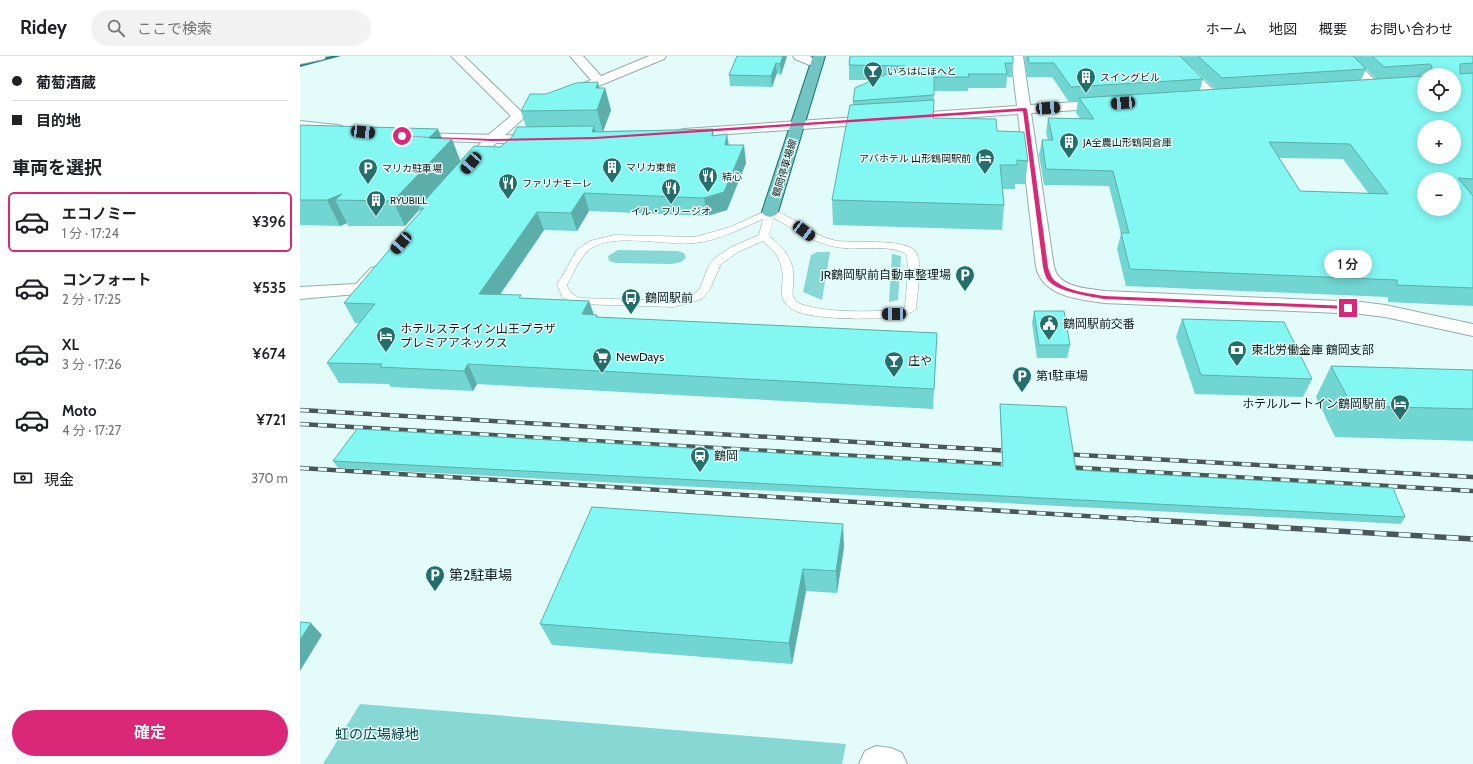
<!DOCTYPE html>
<html lang="ja">
<head>
<meta charset="utf-8">
<style>
	body { margin:0; font-family:Cabin,"Noto Sans JP",sans-serif; background:#f2f2f2; color:#202124; height:100vh; display:flex; flex-direction:column; font-size:15px; white-space:nowrap }
	* { box-sizing:border-box; margin:0 }
	p { font-size:13px; color:#757577 }
	.icon { flex:none; width:22px; height:22px; fill:none; stroke:currentColor; stroke-width:2; stroke-linecap:round; stroke-linejoin:round }
	.map { position:relative; flex:1; overflow:hidden }
	.details { display:flex; flex-direction:column; background:#fff; width:300px }
	.details>* { flex:none }
	.hud { display:grid; align-content:center; height:88px; padding:0 12px; background:#fff }
	.tools { position:absolute; left:1117px; top:12px; display:grid; gap:8px }
	.tools a { display:grid; place-items:center; width:44px; height:44px; border-radius:50%; background:#fff; box-shadow:0 2px 10px #0003; font-size:20px }
	.end { position:absolute; width:18px; height:18px; margin:-9px; border:5px solid #db2777; background:#fff; box-shadow:0 0 0 2px #fff }
	.from { border-radius:50% }
	.bubble { position:absolute; height:28px; border-radius:14px; background:#fff; box-shadow:0 2px 10px #0003; font-size:13px; font-weight:600; line-height:28px; text-align:center }
	.car { position:absolute; width:12px; height:24px; margin:-12px -6px; border-radius:5px; box-shadow:0 0 3px 1px #0007; background:linear-gradient(#222 24%,#8ab4d8 0 40%,#222 0 76%,#8ab4d8 0 86%,#222 0) }
	.hud b { display:flex; align-items:center; gap:14px; height:38px; font-size:15px }
	.hud b+b { border-top:1px solid #e0e0e0 }
	.hud i { width:10px; height:10px; background:#202124 }
	ul { padding:0; list-style:none }
	li { display:flex; align-items:center; gap:12px; height:60px; margin:0 8px 6px; padding:0 4px; border:2px solid transparent; border-radius:6px }
	li div { flex:1 }
	li b { display:block; font-size:15px }
	li em { font-style:normal; font-weight:600 }
	li.selected { border-color:#db2777 }
	li>.icon { width:36px; height:36px; stroke-width:1.5 }
	h2 { padding:0 12px; font-size:18px; line-height:48px }
	.pay { display:flex; align-items:center; gap:10px; height:44px; padding:0 12px; font-size:15px }
	.pay p { margin-inline-start:auto }
	.primary-button { display:flex; gap:8px; margin-top:auto; padding:8px 12px }
	.primary-button a { flex:1; height:46px; border-radius:24px; background:#db2777; color:#fff; font-size:16px; font-weight:600; line-height:46px; text-align:center }
	header { display:flex; align-items:center; gap:24px; box-sizing:border-box; height:56px; padding:0 20px; background:#fff; border-bottom:1px solid #e0e0e0 }
	header strong { font-size:19px }
	nav { display:flex; gap:22px; margin-inline-start:auto; font-size:14px }
	.search { width:280px; height:36px; background:#f2f2f2; display:flex; align-items:center; gap:10px; box-sizing:border-box; padding:0 14px; border-radius:22px; color:#757577; font-size:15px }
	main { display:flex; flex:1; min-height:0 }
	.map>svg:first-child { display:block }
	.green { fill:#87d7d4 }
	.lines { fill:none; stroke-linecap:round; stroke-linejoin:round }
	.stream { fill:#24817e; fill-rule:evenodd }
	.service-casing { stroke:#94acaa; stroke-width:1 }
	.minor-casing { stroke:#94acaa; stroke-width:2 }
	.tertiary-casing { stroke:#94acaa; stroke-width:2 }
	.primary-casing { stroke:#14716f; stroke-width:2 }
	.service { fill:#fff; fill-rule:evenodd }
	.minor { fill:#fff; fill-rule:evenodd }
	.tertiary { fill:#fff; fill-rule:evenodd }
	.primary { fill:#72c5c3; fill-rule:evenodd }
	.rail-far1-casing { stroke:#4a5756; stroke-width:4.5 }
	.rail-casing { stroke:#4a5756; stroke-width:5.5 }
	.rail-far1 { stroke:#e3fcfa; stroke-width:3; stroke-dasharray:9; stroke-linecap:butt }
	.rail { stroke:#e3fcfa; stroke-width:4; stroke-dasharray:12; stroke-linecap:butt }
	.wall { fill:#71d5d1; fill-rule:evenodd }
	.shaded-wall { fill:#5caeaa }
	.building { fill:#83f8f3; stroke:#5caeaa; fill-rule:evenodd }
	.route { fill:#db2777 }
	.labels { text-anchor:middle; stroke-width:3; stroke-linejoin:round; paint-order:stroke }
	.far-poi-label { font-size:10px; fill:#141d1c; stroke:#e3fcfa; text-anchor:start }
	.far-street-label { font-size:10px; fill:#141d1c; stroke:#e3fcfa }
	.poi-label { font-size:12px; fill:#141d1c; stroke:#e3fcfa; text-anchor:start }
	.near-poi-label { font-size:14px; fill:#141d1c; stroke:#e3fcfa; text-anchor:start }
	.near-park-label { font-size:14px; fill:#043e3d; stroke:#e3fcfa }
</style>
</head>
<body>
<header>
<strong>Ridey</strong>
<div class="search"><svg class="icon" aria-label="search" viewBox="0 0 24 24"><circle cx="10" cy="10" r="6"/><path d="M15 15l6 6"/></svg>ここで検索</div>
<nav><a>ホーム</a><a>地図</a><a>概要</a><a>お問い合わせ</a></nav>
</header>
<main>
<section class="details">
<div class="hud">
<b><i class="from"></i>葡萄酒蔵</b>
<b><i></i>目的地</b>
</div>
<h2>車両を選択</h2>
<ul>
<li class="selected"><svg class="icon" aria-label="car" viewBox="0 0 24 24"><path d="M5 17H2v-5l4-1 3-4h7l3 4 3 1v5h-3M9 17h6M6 11h13"/><circle cx="7" cy="17" r="2"/><circle cx="17" cy="17" r="2"/></svg><div><b>エコノミー</b><p>1 分 · 17:24</p></div><em>¥396</em></li>
<li><svg class="icon" aria-label="car" viewBox="0 0 24 24"><path d="M5 17H2v-5l4-1 3-4h7l3 4 3 1v5h-3M9 17h6M6 11h13"/><circle cx="7" cy="17" r="2"/><circle cx="17" cy="17" r="2"/></svg><div><b>コンフォート</b><p>2 分 · 17:25</p></div><em>¥535</em></li>
<li><svg class="icon" aria-label="car" viewBox="0 0 24 24"><path d="M5 17H2v-5l4-1 3-4h7l3 4 3 1v5h-3M9 17h6M6 11h13"/><circle cx="7" cy="17" r="2"/><circle cx="17" cy="17" r="2"/></svg><div><b>XL</b><p>3 分 · 17:26</p></div><em>¥674</em></li>
<li><svg class="icon" aria-label="car" viewBox="0 0 24 24"><path d="M5 17H2v-5l4-1 3-4h7l3 4 3 1v5h-3M9 17h6M6 11h13"/><circle cx="7" cy="17" r="2"/><circle cx="17" cy="17" r="2"/></svg><div><b>Moto</b><p>4 分 · 17:27</p></div><em>¥721</em></li>
</ul>
<div class="pay"><svg class="icon" aria-label="cash" viewBox="0 0 24 24"><path d="M3 7h18v10H3z"/><circle cx="12" cy="12" r="2"/></svg>現金<p>370 m</p></div>
<div class="primary-button"><a>確定</a></div>
</section>
<div class="map">
<svg width="1173" height="708" viewBox="0 0 1173 708">
	<rect width="100%" height="100%" fill="#e3fcfa"/>
	<path class="green" d="M 318,194 L 377,195 L 384,197 L 386,202 L 381,206 L 372,208 L 316,207 L 309,205 L 308,200 Z
		M 517,196 L 530,196 L 522,244 L 503,236 L 511,199 Z
		M 592,198 L 601,200 L 598,244 L 589,246 Z
		M 60,648 L 546,688 L 542,708 L 23,708 Z"/>
	<g class="lines">
		<path class="stream" d="M 31,0 L 41,0 L 0,11 L 0,7 Z"/>
		<g class="service-casing">
			<path id="service" d="M 470,153 C 492,159 510,178 533,184 C 550,189 610,180 617,198 C 622,211 617,239 616,253 L 614,255 C 592,266 521,264 498,256 C 492,254 487,250 484,245 C 481,240 482,235 482,230 C 485,210 478,197 463,185 L 438,196 L 421,208 L 410,233 L 402,243 L 374,251 L 278,248 L 263,242 L 257,229 L 277,194 L 290,185 L 314,179 L 395,181 L 430,171 ZM 474,162 C 496,174 517,190 544,192 C 559,194 595,188 607,199 L 608,216 L 605,251 C 589,258 504,257 495,244 C 491,239 493,234 493,229 C 496,207 486,193 469,180 ZM 463,163 L 459,179 L 431,191 L 415,202 L 409,209 L 400,232 L 394,238 L 384,242 L 374,245 L 280,242 C 273,239 269,236 267,229 C 274,217 279,202 290,193 C 312,176 367,190 395,187 C 417,185 443,172 463,163 Z"/>
		</g>
		<g class="minor-casing">
			<path id="minor" d="M 0,0 L 26,0 L 24,3 L 0,8 Z
				M 151,0 L 164,0 L 226,60 L 196,87 L 171,116 L 161,116 L 158,113 L 161,110 L 186,81 L 211,60 Z
				M 270,0 L 283,0 L 301,20 L 349,0 L 366,0 L 364,3 L 267,43 L 262,42 L 260,39 L 262,36 L 291,24 Z
				M 493,0 L 509,0 L 523,8 L 517,12 L 495,3 Z
				M 865,0 L 878,0 L 918,38 L 920,41 L 918,44 L 908,44 Z
				M 1037,0 L 1050,0 L 1079,28 L 1081,31 L 1079,34 L 1069,34 Z
				M 77,211 L 83,212 L 86,216 L 68,237 L 0,243 L 0,231 L 56,228 L 71,212 Z
				M 576,690 L 591,692 L 602,697 L 607,708 L 559,708 L 565,695 Z"/>
		</g>
		<g class="tertiary-casing">
			<path id="tertiary" d="M 711,0 L 723,0 L 730,49 L 807,44 L 812,45 L 814,48 L 812,51 L 807,52 L 731,57 L 754,211 C 759,232 786,232 804,235 L 1061,246 L 1085,249 L 1173,268 L 1173,280 L 1085,261 L 1061,258 L 804,247 C 779,243 743,241 736,211 L 718,58 L 384,81 L 379,80 L 377,77 L 379,74 L 384,73 L 717,50 Z
				M 0,65 L 37,69 L 42,70 L 44,73 L 42,76 L 37,77 L 0,73 Z
				M 113,77 L 238,80 L 243,81 L 245,84 L 243,87 L 238,88 L 108,84 L 106,81 L 108,78 Z"/>
		</g>
		<g class="primary-casing">
			<path id="primary" d="M 513,0 L 525,0 L 478,156 L 476,159 L 470,161 L 464,159 L 462,156 Z"/>
		</g>
		<use href="#service" class="service"/>
		<use href="#minor" class="minor"/>
		<use href="#tertiary" class="tertiary"/>
		<use href="#primary" class="primary"/>
		<g class="rail-far1-casing">
			<path id="rail-far1" d="M 0,354 L 712,395
				M 0,368 L 713,409
				M 762,398 L 1173,421
				M 765,411 L 1173,435
				M 0,412 L 851,464"/>
		</g>
		<g class="rail-casing">
			<path id="rail" d="M 835,463 L 1173,483"/>
		</g>
		<use href="#rail-far1" class="rail-far1"/>
		<use href="#rail" class="rail"/>
	</g>
	<path class="wall" d="M 437,0 L 487,0 L 481,19 L 477,17 L 472,31 L 430,30 L 429,19 Z
		M 724,0 L 880,0 L 903,23 L 900,34 L 915,33 L 880,0 L 1173,0 L 1173,139 L 1172,139 L 1173,140 L 1173,250 L 1088,246 L 1088,241 L 826,230 L 817,193 L 821,178 L 809,130 L 744,129 L 739,99 L 742,84 L 748,84 L 746,77 L 748,62 L 780,62 L 776,57 L 778,45 L 769,46 L 752,21 L 727,21 ZM 1066,13 L 1076,23 L 1061,24 ZM 1124,19 L 1154,19 L 1124,49 ZM 979,102 L 1043,103 L 1069,138 L 1000,135 Z
		M 713,7 L 712,21 L 707,21 L 706,32 L 668,32 L 668,35 L 634,35 L 633,62 L 697,75 L 728,105 L 725,128 L 715,128 L 715,133 L 703,133 L 704,149 L 702,174 L 533,169 L 532,144 L 553,49 L 553,45 L 574,24 L 549,24 L 549,9 Z
		M 299,32 L 305,32 L 311,54 L 303,75 L 413,73 L 414,79 L 429,89 L 446,107 L 427,154 L 407,160 L 289,155 L 277,175 L 244,174 L 200,239 L 222,242 L 289,245 L 294,259 L 298,261 L 637,277 L 633,353 L 177,328 L 173,335 L 91,331 L 89,328 L 39,327 L 27,307 L 59,267 L 55,267 L 44,247 L 101,181 L 100,179 L 120,156 L 119,154 L 105,170 L 48,170 L 47,167 L 40,170 L 0,169 L 0,69 L 138,73 L 142,83 L 152,83 L 160,105 L 200,91 L 226,71 L 221,55 L 246,38 Z
		M 734,255 L 770,289 L 767,302 L 737,302 L 732,267 Z
		M 882,263 L 1012,323 L 1003,341 L 895,338 L 876,281 Z
		M 1031,310 L 1173,314 L 1173,385 L 1035,381 L 1016,341 Z
		M 700,348 L 776,414 L 1105,461 L 1101,468 L 38,412 L 33,405 L 702,410 L 700,355 Z
		M 544,491 L 537,537 L 506,535 L 492,608 L 252,589 L 240,568 Z"/>
	<path class="shaded-wall" d="M 483,0 L 487,0 L 481,19 L 480,8 Z
		M 476,7 L 477,17 L 472,31 L 471,20 Z
		M 298,26 L 301,42 L 305,32 L 311,54 L 303,76 L 297,54 L 296,32 Z
		M 294,70 L 298,87 L 292,76 Z
		M 138,73 L 145,90 L 152,83 L 161,107 L 118,152 L 119,154 L 105,170 L 93,145 L 129,82 Z
		M 427,78 L 430,96 L 425,89 Z
		M 444,89 L 446,107 L 427,154 L 407,160 L 404,142 Z
		M 284,137 L 289,155 L 277,175 L 271,157 Z
		M 42,138 L 35,144 L 47,167 L 40,170 L 27,144 Z
		M 237,156 L 244,174 L 187,257 L 179,238 Z
		M 289,245 L 296,265 L 282,258 Z
		M 168,308 L 177,328 L 173,335 L 164,315 Z
		M 543,468 L 544,491 L 537,537 L 536,515 Z
		M 503,513 L 506,535 L 492,608 L 489,587 Z
		M 11,567 L 22,579 L 0,615 L 0,584 Z"/>
	<path class="building" d="M 437,0 L 483,0 L 480,8 L 476,7 L 471,20 L 429,19 Z
		M 550,0 L 713,0 L 713,7 L 705,7 L 707,18 L 668,18 L 669,21 L 634,21 L 634,39 L 553,45 L 555,32 L 605,10 L 549,9 Z
		M 728,0 L 880,0 L 903,23 L 771,31 L 754,7 L 729,7 Z
		M 898,0 L 1053,0 L 1066,13 L 922,22 Z
		M 1072,0 L 1173,0 L 1173,7 L 1160,8 L 1160,18 L 1173,17 L 1173,123 L 1158,122 L 1173,140 L 1173,232 L 1097,229 L 1097,224 L 830,213 L 821,177 L 829,177 L 813,115 L 746,113 L 742,84 L 753,84 L 748,62 L 794,63 L 779,42 L 1124,20 L 1124,49 L 1154,49 L 1154,19 L 1131,19 L 1132,10 L 1130,8 L 1084,11 ZM 1124,71 L 1154,71 L 1154,101 L 1124,101 ZM 969,86 L 1050,88 L 1088,138 L 1000,135 ZM 1124,123 L 1154,123 L 1154,153 L 1124,153 Z
		M 298,26 L 296,32 L 305,32 L 297,54 L 221,55 L 230,38 L 246,38 L 276,27 Z
		M 634,44 L 633,62 L 696,63 L 697,75 L 724,76 L 728,105 L 717,104 L 717,109 L 700,109 L 704,149 L 532,144 L 550,49 Z
		M 0,69 L 138,73 L 129,82 L 152,83 L 93,145 L 35,144 L 42,138 L 27,144 L 0,144 Z
		M 294,70 L 292,76 L 413,73 L 412,80 L 427,78 L 425,89 L 444,89 L 424,136 L 404,142 L 284,137 L 271,157 L 237,156 L 179,238 L 221,239 L 219,242 L 289,245 L 282,258 L 297,259 L 296,261 L 637,277 L 634,333 L 168,308 L 164,315 L 80,311 L 82,308 L 27,307 L 75,248 L 44,247 L 102,179 L 100,179 L 124,152 L 118,152 L 174,90 L 200,91 L 212,81 L 217,71 Z
		M 734,255 L 764,255 L 770,289 L 739,289 Z
		M 882,263 L 984,266 L 1012,323 L 901,319 Z
		M 1031,310 L 1173,314 L 1173,353 L 1052,350 Z
		M 700,348 L 766,351 L 776,414 L 1093,432 L 1105,461 L 33,405 L 57,373 L 703,410 Z
		M 292,451 L 543,468 L 536,515 L 503,513 L 489,587 L 240,568 Z
		M 0,566 L 11,567 L 0,584 Z"/>
	<path class="route" d="M 725,52 L 727,53 L 748,211 C 749,215 751,220 753,223 C 765,235 788,237 804,240 L 1048,250 L 1051,252 L 1048,253 L 804,243 C 789,240 756,236 747,223 C 745,220 744,215 743,211 L 723,55 L 295,83 L 191,85 L 100,80 L 191,83 L 295,81 Z"/>
	<defs>
		<g id="bar-pin" transform="scale(1)"><path d="M0 17L-7.5 6A9.5 9.5 0 1 1 7.5 6Z" fill="#246f6c" stroke="#e3fcfa"/><path d="M-6-5H6L.8 .8V4.5H3.5V6h-7V4.5H-.8V.8Z" fill="#fff"/></g>
		<g id="building-pin" transform="scale(1)"><path d="M0 17L-7.5 6A9.5 9.5 0 1 1 7.5 6Z" fill="#246f6c" stroke="#e3fcfa"/><path d="M-4-6H4V6H1V3H-1V6H-4ZM-2.5-4.3h1.7v1.8h-1.7ZM.8-4.3h1.7v1.8H.8ZM-2.5-1h1.7V.8h-1.7ZM.8-1h1.7V.8H.8Z" fill="#fff"/></g>
		<g id="hotel-pin" transform="scale(1)"><path d="M0 17L-7.5 6A9.5 9.5 0 1 1 7.5 6Z" fill="#246f6c" stroke="#e3fcfa"/><path d="M-6-4.5h1.5V1H6V5H4.5V3h-9V5H-6ZM-4 0a1.8 1.8 0 1 1 3.6 0ZM.5 0V-2.5h3Q6-2.5 6 0Z" fill="#fff"/></g>
		<g id="parking-pin" transform="scale(1)"><path d="M0 17L-7.5 6A9.5 9.5 0 1 1 7.5 6Z" fill="#246f6c" stroke="#e3fcfa"/><path d="M-3.5-5.5H1a3.5 3.5 0 0 1 0 7H-1V5.5H-3.5ZM-1-3.4V-.6H.8a1.4 1.4 0 0 0 0-2.8Z" fill="#fff"/></g>
		<g id="restaurant-pin" transform="scale(1)"><path d="M0 17L-7.5 6A9.5 9.5 0 1 1 7.5 6Z" fill="#246f6c" stroke="#e3fcfa"/><path d="M-5-6h1v4h1v-4h1v4h1v-4h1v5L-1.5 .5V6h-2V.5L-5-1ZM5-6V6H3V1.5H1.5Q1.5-4 5-6Z" fill="#fff"/></g>
		<g id="bus-pin" transform="scale(1)"><path d="M0 17L-7.5 6A9.5 9.5 0 1 1 7.5 6Z" fill="#246f6c" stroke="#e3fcfa"/><path d="M-5-6H5V4H4V6H2V4H-2V6H-4V4H-5ZM-3.5-4V0h7V-4ZM-3.5 1.2v1.5H-2V1.2ZM2 1.2v1.5H3.5V1.2Z" fill="#fff"/></g>
		<g id="civic-pin" transform="scale(1)"><path d="M0 17L-7.5 6A9.5 9.5 0 1 1 7.5 6Z" fill="#246f6c" stroke="#e3fcfa"/><path d="M-.6-6.5H3V-4.5H.6V-3L4-1V1h2V6H-6V1h2V-1L-.6-3ZM-1.2 2.5V6h2.4V2.5Z" fill="#fff"/></g>
		<g id="bank-pin" transform="scale(1)"><path d="M0 17L-7.5 6A9.5 9.5 0 1 1 7.5 6Z" fill="#246f6c" stroke="#e3fcfa"/><path d="M-6-4H6V4H-6ZM0-2.3a2.3 2.3 0 1 0 0 4.6a2.3 2.3 0 1 0 0-4.6Z" fill="#fff"/></g>
		<g id="supermarket-pin" transform="scale(1)"><path d="M0 17L-7.5 6A9.5 9.5 0 1 1 7.5 6Z" fill="#246f6c" stroke="#e3fcfa"/><path d="M-6-5.5h2.5l.6 2H6L4.5 2H-2.5L-4.4-4H-6ZM-1.5 3.2a1.3 1.3 0 1 0 .1 0ZM3 3.2a1.3 1.3 0 1 0 .1 0Z" fill="#fff"/></g>
		<g id="station-pin" transform="scale(1)"><path d="M0 17L-7.5 6A9.5 9.5 0 1 1 7.5 6Z" fill="#246f6c" stroke="#e3fcfa"/><path d="M-3-6H3Q5-6 5-4V2Q5 4 3 4L4.5 6H3L1.5 4h-3L-3 6H-4.5L-3 4Q-5 4-5 2V-4Q-5-6-3-6ZM-3.5-4v3h7v-3ZM-3.5 1v1.5H-2V1ZM2 1v1.5H3.5V1Z" fill="#fff"/></g>
	</defs>
	<g fill-rule="evenodd">
		<use href="#bar-pin" x="573" y="15"/>
		<use href="#building-pin" x="786" y="21"/>
		<use href="#building-pin" x="769" y="86"/>
		<use href="#hotel-pin" x="685" y="102"/>
		<use href="#building-pin" x="312" y="111"/>
		<use href="#parking-pin" x="68" y="112"/>
		<use href="#restaurant-pin" x="408" y="120"/>
		<use href="#restaurant-pin" x="208" y="127"/>
		<use href="#restaurant-pin" x="371" y="132"/>
		<use href="#building-pin" x="76" y="144"/>
		<use href="#parking-pin" x="665" y="219"/>
		<use href="#bus-pin" x="331" y="242"/>
		<use href="#civic-pin" x="749" y="268"/>
		<use href="#hotel-pin" x="86" y="280"/>
		<use href="#bank-pin" x="937" y="294"/>
		<use href="#supermarket-pin" x="302" y="301"/>
		<use href="#bar-pin" x="594" y="305"/>
		<use href="#parking-pin" x="722" y="320"/>
		<use href="#hotel-pin" x="1100" y="348"/>
		<use href="#station-pin" x="400" y="400"/>
		<use href="#parking-pin" x="135" y="519"/>
	</g>
	<g class="labels">
		<g class="far-poi-label">
			<text x="587" y="19">いろはにほへと</text>
			<text x="800" y="25">スイングビル</text>
			<text x="783" y="90">JA全農山形鶴岡倉庫</text>
			<text x="671" y="106" text-anchor="end">アパホテル 山形鶴岡駅前</text>
			<text x="326" y="115">マリカ東館</text>
			<text x="82" y="116">マリカ駐車場</text>
			<text x="422" y="124">結心</text>
			<text x="222" y="131">ファリナモーレ</text>
			<text x="90" y="148">RYUBILL</text>
			<text x="371" y="159" text-anchor="middle">イル・フリージオ</text>
		</g>
		<g class="far-street-label">
			<text transform="translate(484 112) rotate(-73)" y="4">鶴岡停車場線</text>
		</g>
		<g class="poi-label">
			<text x="651" y="223" text-anchor="end">JR鶴岡駅前自動車整理場</text>
			<text x="345" y="246">鶴岡駅前</text>
			<text x="763" y="272">鶴岡駅前交番</text>
			<text x="100" y="277">ホテルステイイン山王プラザ<tspan x="100" dy="14">プレミアアネックス</tspan></text>
			<text x="951" y="298">東北労働金庫 鶴岡支部</text>
			<text x="316" y="305">NewDays</text>
			<text x="608" y="309">庄や</text>
			<text x="736" y="324">第1駐車場</text>
			<text x="1086" y="352" text-anchor="end">ホテルルートイン鶴岡駅前</text>
			<text x="414" y="404">鶴岡</text>
		</g>
		<g class="near-poi-label">
			<text x="149" y="524">第2駐車場</text>
		</g>
		<g class="near-park-label">
			<text x="77" y="683">虹の広場緑地</text>
		</g>
	</g>
</svg>
<div class="tools">
<a><svg class="icon" aria-label="locate" viewBox="0 0 24 24"><circle cx="12" cy="12" r="6"/><path d="M12 2v4M12 18v4M2 12h4M18 12h4"/></svg></a>
<a>+</a>
<a>−</a>
</div>
<i class="end from" style="left:102px;top:80px"></i>
<i class="end" style="left:1048px;top:252px"></i>
<div class="bubble" style="left:1024px;top:194px;width:48px">1 分</div>
<i class="car" style="left:823px;top:47px;rotate:266deg"></i>
<i class="car" style="left:748px;top:52px;rotate:86deg"></i>
<i class="car" style="left:63px;top:76px;rotate:96deg"></i>
<i class="car" style="left:171px;top:107px;rotate:221deg"></i>
<i class="car" style="left:504px;top:175px;rotate:127deg"></i>
<i class="car" style="left:101px;top:187px;rotate:221deg"></i>
<i class="car" style="left:594px;top:258px;rotate:269deg"></i>
</div>
</main>
</body>
</html>
